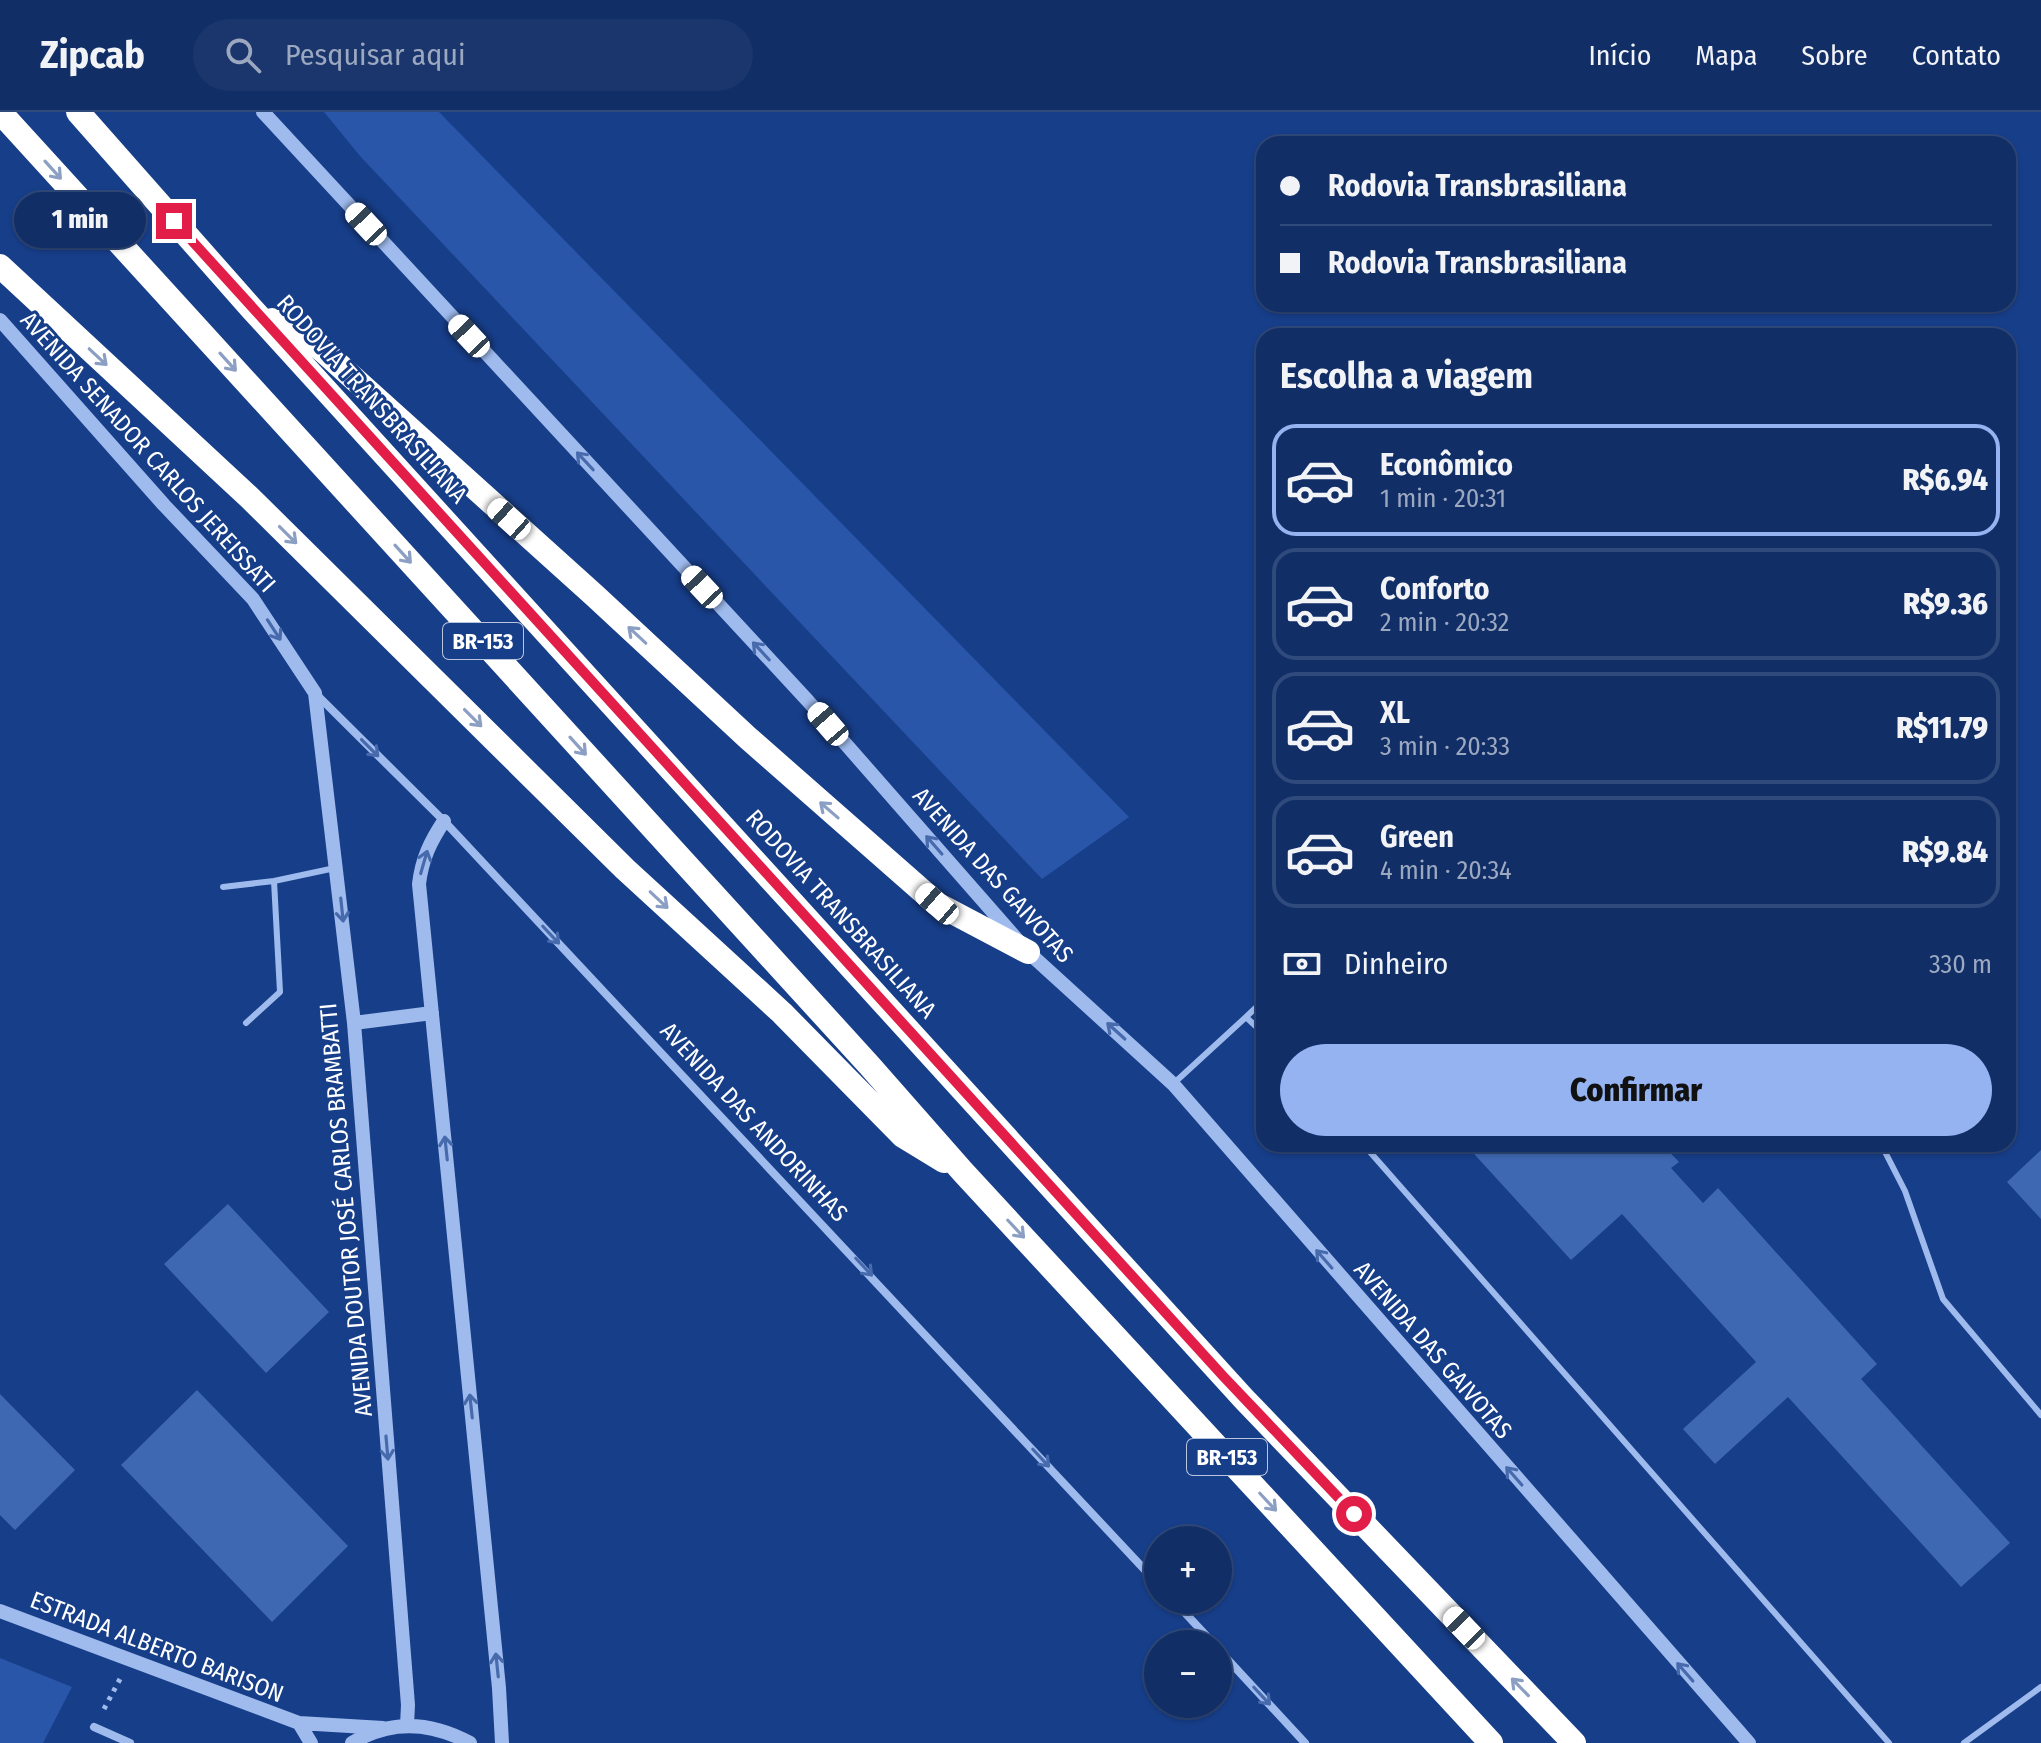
<!DOCTYPE html>
<html lang="pt">
<head>
<meta charset="utf-8">
<style>
	body { margin:0; font-family:"Fira Sans Condensed",sans-serif; background:#1a366d; color:#f1f3f6; height:100vh; display:flex; flex-direction:column; font-size:30px; white-space:nowrap }
	* { box-sizing:border-box; margin:0 }
	p { font-size:26px; color:#9ca8c0 }
	.icon { flex:none; width:44px; height:44px; fill:none; stroke:currentColor; stroke-width:2; stroke-linecap:round; stroke-linejoin:round }
	.map { position:relative; flex:1; overflow:hidden }
	.side { position:absolute; left:1256px; top:216px; width:760px; height:824px; display:flex; flex-direction:column; background:#112e67; border-radius:24px; box-shadow:0 2px 6px #0004,0 0 0 2px #304a7b }
	.side>* { flex:none }
	.guide { position:absolute; left:1256px; top:24px; width:760px; height:176px; border-radius:24px; box-shadow:0 2px 6px #0004,0 0 0 2px #304a7b; display:grid; align-content:center; height:176px; padding:0 24px; background:#112e67 }
	.buttons { position:absolute; left:1144px; top:1414px; display:grid; gap:16px }
	.buttons a { display:grid; place-items:center; width:88px; height:88px; border-radius:50%; background:#112e67; box-shadow:0 2px 6px #0004,0 0 0 2px #304a7b; font-size:40px }
	.end { position:absolute; width:36px; height:36px; margin:-18px; border:10px solid #e11d48; background:#fff; box-shadow:0 0 0 4px #fff }
	.from { border-radius:50% }
	.bubble { position:absolute; height:56px; border-radius:28px; background:#112e67; box-shadow:0 2px 6px #0004,0 0 0 2px #304a7b; font-size:26px; font-weight:800; line-height:56px; text-align:center }
	.car { position:absolute; width:24px; height:48px; margin:-24px -12px; border-radius:10px; box-shadow:0 0 6px 2px #0007; background:linear-gradient(#fff 24%,#345 0 40%,#fff 0 76%,#345 0 86%,#fff 0) }
	.guide b { display:flex; align-items:center; gap:28px; height:76px; font-size:30px }
	.guide b+b { border-top:2px solid #304a7b }
	.guide i { width:20px; height:20px; background:#f1f3f6 }
	ul { padding:0; list-style:none }
	li { display:flex; align-items:center; gap:24px; height:112px; margin:0 16px 12px; padding:0 8px; border:4px solid #304a7b; border-radius:24px }
	li div { flex:1 }
	li b { display:block; font-size:30px }
	li em { font-style:normal; font-weight:800 }
	li.current { border-color:#95b2f1 }
	li>.icon { width:72px; height:72px; stroke-width:1.5 }
	h2 { padding:0 24px; font-size:36px; line-height:96px }
	.pay { display:flex; align-items:center; gap:20px; height:88px; padding:0 24px; font-size:30px }
	.pay p { margin-inline-start:auto }
	.cta { display:flex; gap:16px; margin-top:auto; padding:16px 24px }
	.cta a { flex:1; height:92px; border-radius:48px; background:#95b2f1; color:#111; font-size:32px; font-weight:800; line-height:92px; text-align:center }
	header { display:flex; align-items:center; gap:48px; box-sizing:border-box; height:112px; padding:0 40px; background:#112e67; border-bottom:2px solid #304a7b }
	header strong { font-size:38px }
	nav { display:flex; gap:44px; margin-inline-start:auto; font-size:28px }
	.search { width:560px; height:72px; background:#1a366d; display:flex; align-items:center; gap:20px; box-sizing:border-box; padding:0 28px; border-radius:44px; color:#9ca8c0; font-size:30px }
	.map>svg:first-child { display:block }
	.green { fill:#2956a8 }
	.building { fill:#3f68b2 }
	.lines { fill:none; stroke-linecap:round; stroke-linejoin:round }
	.path { stroke:#9fbbee; stroke-width:5; stroke-dasharray:4 6; stroke-linecap:butt }
	.service { stroke:#9fbbee; stroke-width:6 }
	.minor { stroke:#9fbbee; stroke-width:8 }
	.tertiary { stroke:#9fbbee; stroke-width:14 }
	.motorway { stroke:#fff; stroke-width:24 }
	.oneway { stroke:#8b9ec4 }
	.oneway2 { stroke:#476aac }
	.route { stroke:#e11d48; stroke-width:10 }
	.labels { text-anchor:middle; stroke-width:6; stroke-linejoin:round; paint-order:stroke }
	.shield { fill:#173e89; stroke:#b9c5dc; stroke-width:2 }
	.shield-label { font-size:22px; font-weight:bold; fill:#fff }
	.street-label { font-size:24px; fill:#fff; stroke:#173e89 }
</style>
</head>
<body>
<header>
<strong>Zipcab</strong>
<div class="search"><svg class="icon" aria-label="search" viewBox="0 0 24 24"><circle cx="10" cy="10" r="6"/><path d="M15 15l6 6"/></svg>Pesquisar aqui</div>
<nav><a>Início</a><a>Mapa</a><a>Sobre</a><a>Contato</a></nav>
</header>
<div class="map">
<svg width="2041" height="1631" viewBox="0 0 2041 1631">
	<rect width="100%" height="100%" fill="#173e89"/>
	<path class="green" d="M 324,0 L 439,0 L 1129,705 L 1042,767 L 360,44 Z
		M 0,1546 L 72,1575 L 43,1631 L 0,1631 Z"/>
	<path class="building" d="M 1465,1032 L 1662,1032 L 1679,1050 L 1671,1056 L 1703,1091 L 1718,1076 L 1877,1252 L 1861,1267 L 2010,1431 L 1961,1475 L 1788,1285 L 1715,1352 L 1683,1317 L 1756,1250 L 1622,1102 L 1571,1148 Z
		M 2041,1038 L 2041,1107 L 2007,1070 Z
		M 228,1092 L 329,1200 L 266,1261 L 164,1152 Z
		M 197,1278 L 348,1434 L 272,1510 L 121,1353 Z
		M 0,1282 L 75,1358 L 15,1418 L 0,1403 Z"/>
	<g class="lines">
		<path class="path" d="M 104,1597 L 120,1567"/>
		<path class="service" d="M 223,775 L 274,769
			M 1246,905 L 1264,888
			M 246,911 L 280,880 L 274,769 L 335,756
			M 1173,972 L 1246,905 L 1264,922
			M 1363,1032 L 1889,1631
			M 1881,1032 L 1905,1079 L 1943,1187 L 2041,1303
			M 1964,1631 L 2041,1575"/>
		<path class="minor" d="M 316,582 L 444,709 L 1158,1472
			M 1173,1488 L 1214,1532
			M 1218,1537 L 1305,1631
			M 94,1615 L 130,1631"/>
		<path class="tertiary" d="M 263,0 L 808,589 L 1028,840 L 1173,972 L 1749,1631
			M 0,208 L 164,393 L 253,487 L 315,581 L 354,911 L 408,1593 L 407,1613
			M 444,709 C 430,730 422,747 419,772 L 499,1576 L 502,1631
			M 354,911 L 432,901
			M 0,1499 L 299,1611 L 383,1616
			M 299,1611 L 311,1631
			M 352,1631 C 391,1607 431,1610 470,1631"/>
		<path class="motorway" d="M 0,0 L 869,953 L 963,1060 L 1491,1631
			M 78,0 L 251,196 L 1244,1287 L 1574,1631
			M 0,154 L 250,386 L 625,757 L 782,901 L 903,1024 L 944,1049
			M 272,208 L 320,236 L 594,483 L 748,626 L 937,792 L 1028,840"/>
	</g>
	<defs><path id="oneway-shaft" d="M-6 0H5M1.5-3L5.5 0L1.5 3" fill="none" stroke-width="1.6" stroke-linecap="round" stroke-linejoin="round" transform="scale(2)"/></defs>
	<g class="oneway">
		<use href="#oneway-shaft" transform="translate(53 58) rotate(48)"/>
		<use href="#oneway-shaft" transform="translate(98 245) rotate(43)"/>
		<use href="#oneway-shaft" transform="translate(228 250) rotate(48)"/>
		<use href="#oneway-shaft" transform="translate(288 423) rotate(45)"/>
		<use href="#oneway-shaft" transform="translate(403 442) rotate(48)"/>
		<use href="#oneway-shaft" transform="translate(637 523) rotate(-137)"/>
		<use href="#oneway-shaft" transform="translate(473 606) rotate(45)"/>
		<use href="#oneway-shaft" transform="translate(578 634) rotate(48)"/>
		<use href="#oneway-shaft" transform="translate(829 698) rotate(-139)"/>
		<use href="#oneway-shaft" transform="translate(659 788) rotate(43)"/>
		<use href="#oneway-shaft" transform="translate(1016 1117) rotate(47)"/>
		<use href="#oneway-shaft" transform="translate(1268 1390) rotate(47)"/>
		<use href="#oneway-shaft" transform="translate(1520 1575) rotate(-134)"/>
	</g>
	<g class="oneway2">
		<use href="#oneway-shaft" transform="translate(585 349) rotate(-133)"/>
		<use href="#oneway-shaft" transform="translate(274 518) rotate(57)"/>
		<use href="#oneway-shaft" transform="translate(761 539) rotate(-133)"/>
		<use href="#oneway-shaft" transform="translate(370 636) rotate(45)"/>
		<use href="#oneway-shaft" transform="translate(934 733) rotate(-131)"/>
		<use href="#oneway-shaft" transform="translate(424 750) rotate(-74)"/>
		<use href="#oneway-shaft" transform="translate(342 798) rotate(84)"/>
		<use href="#oneway-shaft" transform="translate(551 823) rotate(47)"/>
		<use href="#oneway-shaft" transform="translate(1116 919) rotate(-138)"/>
		<use href="#oneway-shaft" transform="translate(446 1036) rotate(-96)"/>
		<use href="#oneway-shaft" transform="translate(1324 1147) rotate(-131)"/>
		<use href="#oneway-shaft" transform="translate(864 1155) rotate(47)"/>
		<use href="#oneway-shaft" transform="translate(471 1294) rotate(-96)"/>
		<use href="#oneway-shaft" transform="translate(387 1336) rotate(85)"/>
		<use href="#oneway-shaft" transform="translate(1041 1346) rotate(47)"/>
		<use href="#oneway-shaft" transform="translate(1514 1364) rotate(-131)"/>
		<use href="#oneway-shaft" transform="translate(497 1553) rotate(-96)"/>
		<use href="#oneway-shaft" transform="translate(1685 1560) rotate(-131)"/>
		<use href="#oneway-shaft" transform="translate(1262 1584) rotate(47)"/>
	</g>
	<g class="lines">
		<path class="route" d="M 174,109 L 1223,1264 L 1354,1402"/>
	</g>
	<g class="labels">
		<g class="shield">
			<rect x="443" y="511" width="80" height="36" rx="6"/>
			<rect x="1187" y="1327" width="80" height="36" rx="6"/>
		</g>
		<g class="shield-label">
			<text x="483" y="537">BR-153</text>
			<text x="1227" y="1353">BR-153</text>
		</g>
		<g class="street-label">
			<text transform="translate(372 287) rotate(48)" y="8">RODOVIA TRANSBRASILIANA</text>
			<text transform="translate(148 340) rotate(48)" y="8">AVENIDA SENADOR CARLOS JEREISSATI</text>
			<text transform="translate(993 763) rotate(48)" y="8">AVENIDA DAS GAIVOTAS</text>
			<text transform="translate(841 802) rotate(48)" y="8">RODOVIA TRANSBRASILIANA</text>
			<text transform="translate(754 1010) rotate(47)" y="8">AVENIDA DAS ANDORINHAS</text>
			<text transform="translate(346 1098) rotate(-95)" y="8">AVENIDA DOUTOR JOSÉ CARLOS BRAMBATTI</text>
			<text transform="translate(1433 1238) rotate(49)" y="8">AVENIDA DAS GAIVOTAS</text>
			<text transform="translate(157 1535) rotate(21)" y="8">ESTRADA ALBERTO BARISON</text>
		</g>
	</g>
</svg>
<div class="buttons">
<a>+</a>
<a>−</a>
</div>
<i class="end from" style="left:1354px;top:1402px"></i>
<i class="end" style="left:174px;top:109px"></i>
<div class="bubble" style="left:14px;top:80px;width:132px">1 min</div>
<i class="car" style="left:366px;top:112px;rotate:317deg"></i>
<i class="car" style="left:469px;top:224px;rotate:317deg"></i>
<i class="car" style="left:509px;top:407px;rotate:312deg"></i>
<i class="car" style="left:702px;top:475px;rotate:317deg"></i>
<i class="car" style="left:828px;top:612px;rotate:319deg"></i>
<i class="car" style="left:937px;top:792px;rotate:311deg"></i>
<i class="car" style="left:1464px;top:1516px;rotate:316deg"></i>
<div class="guide">
<b><i class="from"></i>Rodovia Transbrasiliana</b>
<b><i></i>Rodovia Transbrasiliana</b>
</div>
<section class="side">
<h2>Escolha a viagem</h2>
<ul>
<li class="current"><svg class="icon" aria-label="car" viewBox="0 0 24 24"><path d="M5 17H2v-5l4-1 3-4h7l3 4 3 1v5h-3M9 17h6M6 11h13"/><circle cx="7" cy="17" r="2"/><circle cx="17" cy="17" r="2"/></svg><div><b>Econômico</b><p>1 min · 20:31</p></div><em>R$6.94</em></li>
<li><svg class="icon" aria-label="car" viewBox="0 0 24 24"><path d="M5 17H2v-5l4-1 3-4h7l3 4 3 1v5h-3M9 17h6M6 11h13"/><circle cx="7" cy="17" r="2"/><circle cx="17" cy="17" r="2"/></svg><div><b>Conforto</b><p>2 min · 20:32</p></div><em>R$9.36</em></li>
<li><svg class="icon" aria-label="car" viewBox="0 0 24 24"><path d="M5 17H2v-5l4-1 3-4h7l3 4 3 1v5h-3M9 17h6M6 11h13"/><circle cx="7" cy="17" r="2"/><circle cx="17" cy="17" r="2"/></svg><div><b>XL</b><p>3 min · 20:33</p></div><em>R$11.79</em></li>
<li><svg class="icon" aria-label="car" viewBox="0 0 24 24"><path d="M5 17H2v-5l4-1 3-4h7l3 4 3 1v5h-3M9 17h6M6 11h13"/><circle cx="7" cy="17" r="2"/><circle cx="17" cy="17" r="2"/></svg><div><b>Green</b><p>4 min · 20:34</p></div><em>R$9.84</em></li>
</ul>
<div class="pay"><svg class="icon" aria-label="cash" viewBox="0 0 24 24"><path d="M3 7h18v10H3z"/><circle cx="12" cy="12" r="2"/></svg>Dinheiro<p>330 m</p></div>
<div class="cta"><a>Confirmar</a></div>
</section>
</div>
</body>
</html>
